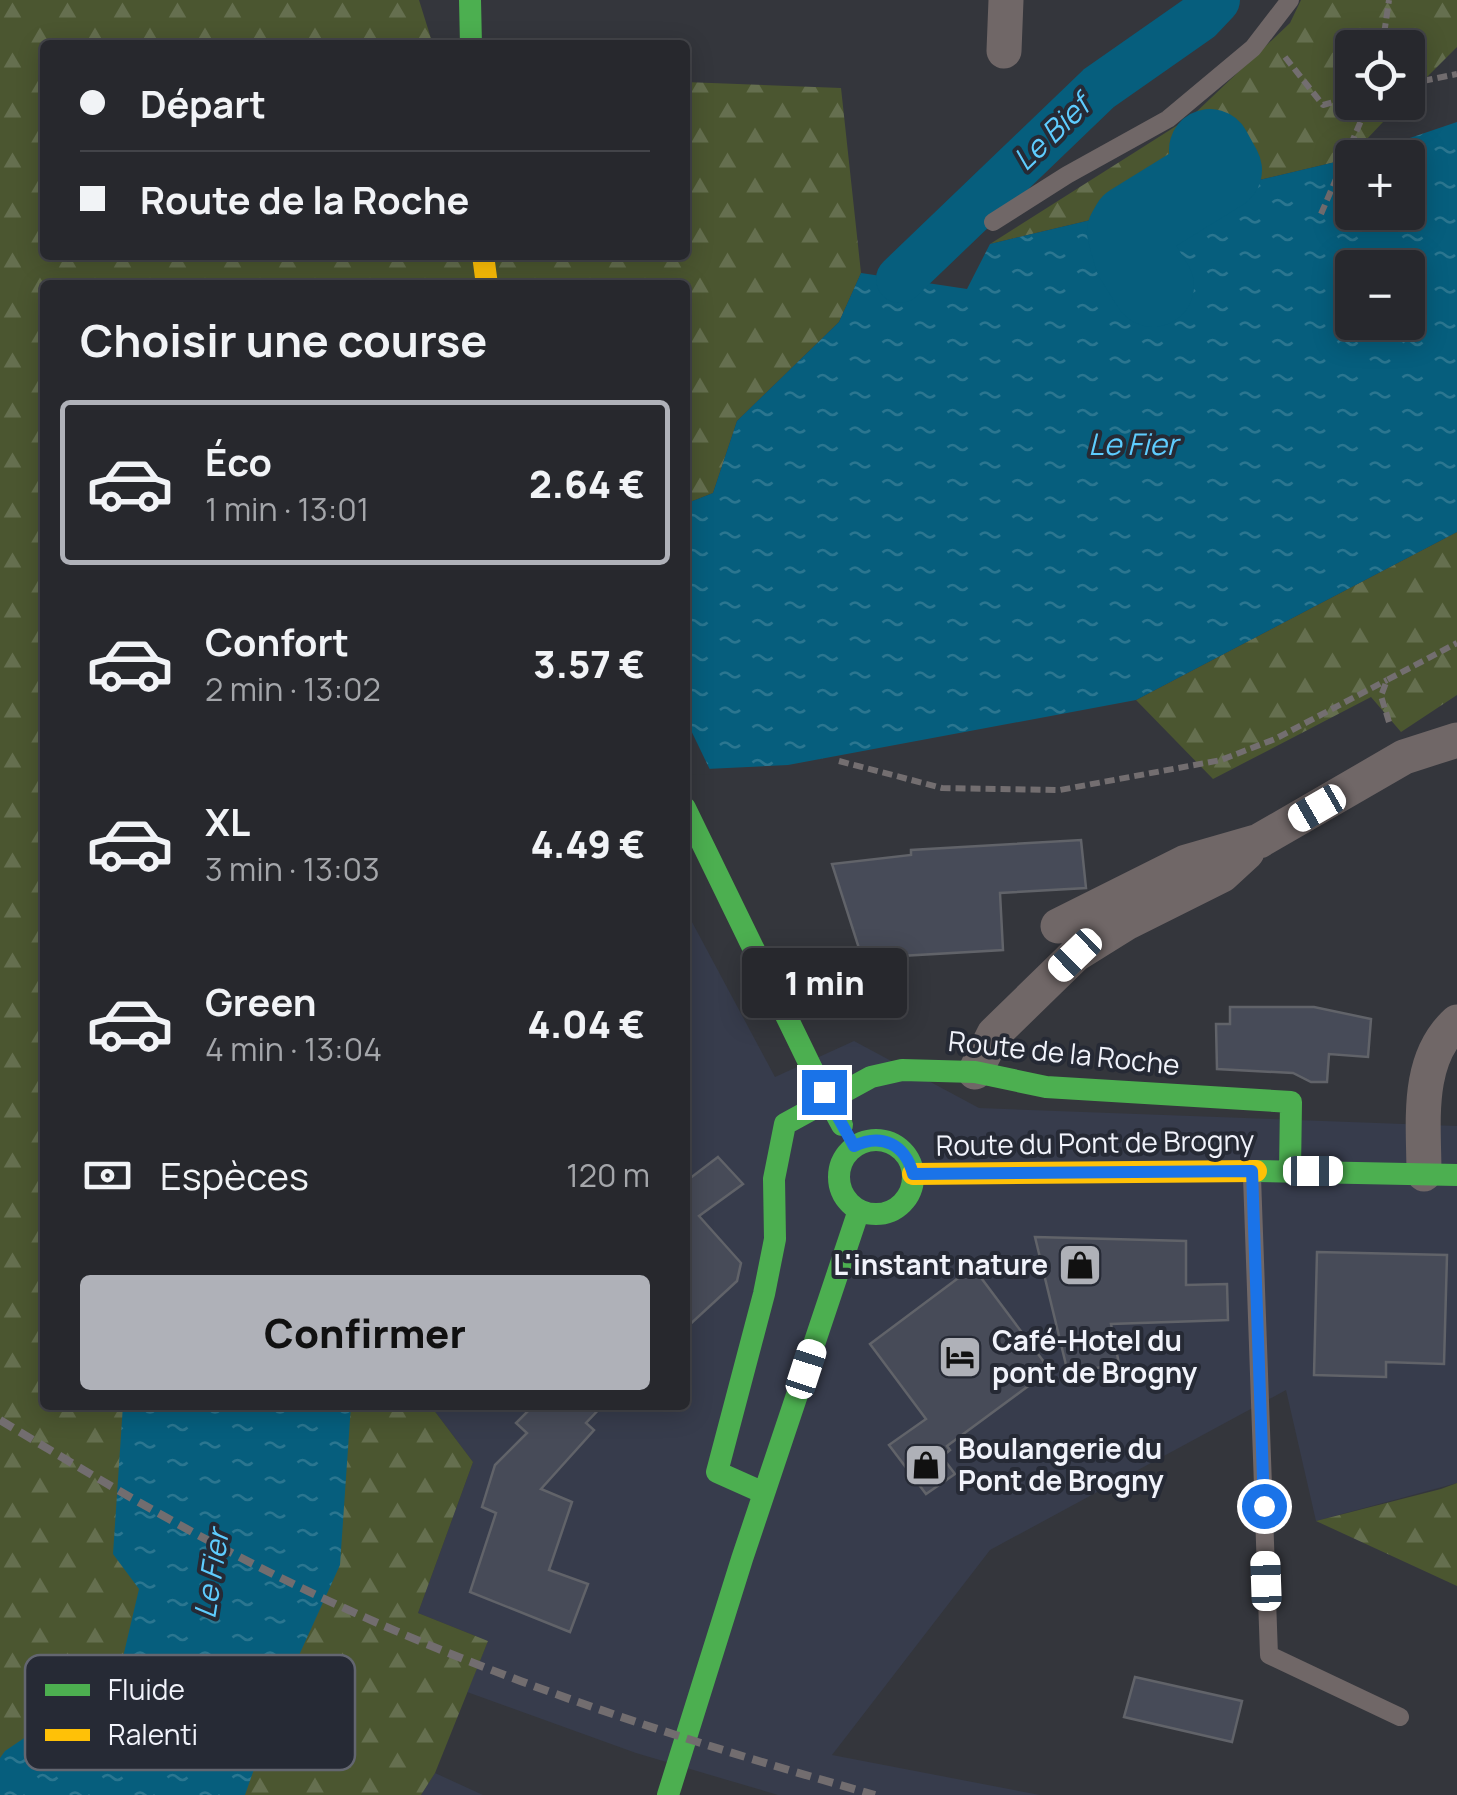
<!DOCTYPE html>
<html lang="fr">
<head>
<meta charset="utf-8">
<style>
	body { margin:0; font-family:Manrope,sans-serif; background:#333439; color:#f1f3f6; height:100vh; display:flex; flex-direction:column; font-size:38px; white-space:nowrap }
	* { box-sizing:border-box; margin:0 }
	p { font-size:32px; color:#a4a6aa }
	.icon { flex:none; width:55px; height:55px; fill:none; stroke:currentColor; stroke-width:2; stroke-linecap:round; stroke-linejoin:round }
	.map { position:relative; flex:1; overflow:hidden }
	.side { position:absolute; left:40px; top:280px; width:650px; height:1130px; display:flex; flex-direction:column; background:#27282d; border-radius:10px; box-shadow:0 5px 25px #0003,0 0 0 2px #434449 }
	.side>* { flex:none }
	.guide { position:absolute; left:40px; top:40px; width:650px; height:220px; border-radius:10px; box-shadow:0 5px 25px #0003,0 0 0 2px #434449; display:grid; align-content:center; height:220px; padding:0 40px; background:#27282d }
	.controls { position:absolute; left:1335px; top:30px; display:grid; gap:20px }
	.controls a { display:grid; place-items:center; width:90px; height:90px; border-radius:10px; background:#27282d; box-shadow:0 5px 25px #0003,0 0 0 2px #434449; font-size:50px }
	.end { position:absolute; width:45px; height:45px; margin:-22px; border:12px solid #1a73e8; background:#fff; box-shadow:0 0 0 5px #fff }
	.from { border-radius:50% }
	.bubble { position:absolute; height:70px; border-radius:10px; background:#27282d; box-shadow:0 5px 25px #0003,0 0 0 2px #434449; font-size:32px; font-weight:800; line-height:70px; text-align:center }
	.car { position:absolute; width:30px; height:60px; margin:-30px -15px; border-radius:12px; box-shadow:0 0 8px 2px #0007; background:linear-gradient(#fff 24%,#345 0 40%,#fff 0 76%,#345 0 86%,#fff 0) }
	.guide b { display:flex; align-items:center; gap:35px; height:95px; font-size:38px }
	.guide b+b { border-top:2px solid #434449 }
	.guide i { width:25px; height:25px; background:#f1f3f6 }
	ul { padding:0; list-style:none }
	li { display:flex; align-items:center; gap:30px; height:165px; margin:0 20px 15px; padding:0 20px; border:5px solid transparent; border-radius:10px }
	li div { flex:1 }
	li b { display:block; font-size:38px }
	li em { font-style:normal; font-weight:800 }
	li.current { border-color:#afb1b8 }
	li>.icon { width:90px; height:90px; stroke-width:1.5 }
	h2 { padding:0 40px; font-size:45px; line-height:120px }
	.pay { display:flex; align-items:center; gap:25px; height:110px; padding:0 40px; font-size:38px }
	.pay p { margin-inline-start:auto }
	.primary-button { display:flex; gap:20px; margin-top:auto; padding:20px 40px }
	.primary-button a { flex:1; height:115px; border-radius:10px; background:#afb1b8; color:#111; font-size:40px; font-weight:800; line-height:115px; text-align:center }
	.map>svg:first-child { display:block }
	.built { fill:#373c4c }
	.forest { fill:url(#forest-firs) }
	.water { fill:url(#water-ripples); fill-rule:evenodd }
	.pier { fill:#34363c }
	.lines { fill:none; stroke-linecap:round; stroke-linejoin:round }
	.canal { stroke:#065e7d; stroke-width:48 }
	.river { stroke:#065e7d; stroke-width:82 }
	.building { fill:#474b58; stroke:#616369; stroke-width:2.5 }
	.path { stroke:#736e70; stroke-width:6; stroke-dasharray:10 5; stroke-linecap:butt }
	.lane { stroke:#706767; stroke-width:18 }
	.street { stroke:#706767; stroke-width:35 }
	.fast { stroke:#4caf50; stroke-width:22 }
	.slow { stroke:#ffc107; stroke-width:22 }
	.rail { stroke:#726d6f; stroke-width:8; stroke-dasharray:15 8; stroke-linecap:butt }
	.fast-bridge { stroke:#4caf50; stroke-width:22 }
	.route { stroke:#1a73e8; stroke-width:12 }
	.labels { text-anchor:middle; stroke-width:8; stroke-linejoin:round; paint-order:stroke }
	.street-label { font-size:28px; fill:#f1f3fb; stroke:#262a35 }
	.poi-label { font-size:28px; font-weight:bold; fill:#f1f3fb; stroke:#262a35; text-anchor:start }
	.water-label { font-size:30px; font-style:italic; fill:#5eccfe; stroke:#262a35 }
	.key { fill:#262a35; stroke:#636670; stroke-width:2.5 }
	.key-label { font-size:28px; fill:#f1f3fb }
</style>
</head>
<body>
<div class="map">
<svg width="1457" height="1795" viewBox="0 0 1457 1795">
	<defs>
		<pattern id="forest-firs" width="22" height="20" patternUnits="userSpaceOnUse" patternTransform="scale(2.5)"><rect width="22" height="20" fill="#4b5630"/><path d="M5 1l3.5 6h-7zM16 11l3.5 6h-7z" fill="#656f4f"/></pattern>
		<pattern id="water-ripples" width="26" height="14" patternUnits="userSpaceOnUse" patternTransform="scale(2.5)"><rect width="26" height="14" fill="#065e7d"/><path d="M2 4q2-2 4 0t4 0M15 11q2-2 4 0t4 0" fill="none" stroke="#2b7690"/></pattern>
	</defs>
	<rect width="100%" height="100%" fill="#34363c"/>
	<path class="built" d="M 685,909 L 775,1077 L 854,1041 L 979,1108 L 1457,1126 L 1457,1483 L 1316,1521 L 1286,1390 L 990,1550 L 832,1755 L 1040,1795 L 778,1795 L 636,1753 L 467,1692 L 488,1641 L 418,1613 L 473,1462 L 430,1405 L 685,1405 Z
		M 435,1773 L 483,1795 L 421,1795 Z"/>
	<path class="forest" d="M 0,0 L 419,0 L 433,45 L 45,45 L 45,255 L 685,255 L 685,82 L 841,88 L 861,273 L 839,322 L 737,421 L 713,493 L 685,504 L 685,285 L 45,285 L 45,1405 L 430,1405 L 473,1462 L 418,1613 L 488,1641 L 435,1773 L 421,1795 L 0,1795 Z
		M 1301,0 L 1457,0 L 1457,47 L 1408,96 L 1408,48 L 1352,48 L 1352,102 L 1401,103 L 1348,159 L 990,244 L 1192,116 L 1290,23 Z
		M 1457,532 L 1457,695 L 1401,732 L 1371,697 L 1213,779 L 1136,700 Z
		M 1457,1483 L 1457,1586 L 1316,1521 L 1441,1489 Z"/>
	<path class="water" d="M 1457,122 L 1457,532 L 1136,700 L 788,765 L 685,770 L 685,504 L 713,493 L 737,421 L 839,322 L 861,273 L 967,289 L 990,244 L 1348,159 ZM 1352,158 L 1408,158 L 1408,212 L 1352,212 ZM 1352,268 L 1408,268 L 1408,322 L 1352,322 Z
		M 123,1405 L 351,1405 L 340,1565 L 276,1706 L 245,1795 L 0,1795 L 0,1758 L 5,1751 L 119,1674 L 139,1589 L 113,1554 Z"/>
	<path class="pier" d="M 685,718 L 712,774 L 685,775 Z"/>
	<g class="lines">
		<path class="canal" d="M 900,279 L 1099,88 L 1199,18 L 1216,0"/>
		<path class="river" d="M 1153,286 L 1135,257 L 1128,232 L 1132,225 L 1221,170 L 1210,150"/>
	</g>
	<path class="building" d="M 1081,840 L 1086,888 L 1000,893 L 1003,950 L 901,956 L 901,960 L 864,964 L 832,864 L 911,855 L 911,850 Z
		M 1230,1007 L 1314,1007 L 1371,1019 L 1368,1057 L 1329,1054 L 1327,1082 L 1311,1082 L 1293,1073 L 1217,1069 L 1216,1024 L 1230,1024 Z
		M 718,1157 L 743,1184 L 699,1216 L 741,1263 L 737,1281 L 685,1329 L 685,1182 Z
		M 1035,1237 L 1186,1241 L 1186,1285 L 1227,1284 L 1228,1320 L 1111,1324 L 1119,1364 L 1068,1373 Z
		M 1317,1252 L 1447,1255 L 1444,1364 L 1386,1362 L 1386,1377 L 1314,1375 Z
		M 973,1267 L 1050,1370 L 947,1446 L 950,1450 L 942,1457 L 955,1474 L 926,1494 L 889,1445 L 926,1419 L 870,1344 Z
		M 534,1405 L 603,1405 L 586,1423 L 594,1430 L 541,1489 L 572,1502 L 549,1570 L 588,1584 L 570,1632 L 470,1592 L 496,1513 L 482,1507 L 495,1465 L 527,1433 L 516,1423 Z
		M 1135,1677 L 1242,1701 L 1232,1742 L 1124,1717 Z"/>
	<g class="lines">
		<path class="path" d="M 1382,48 L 1389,0
			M 1285,57 L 1323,105 L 1352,97
			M 1408,84 L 1457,74
			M 1321,214 L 1369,102
			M 1389,722 L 1381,696 L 1387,680 L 1457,643
			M 839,761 L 942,788 L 1060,790 L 1221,760 L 1275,739 L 1387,680"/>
		<path class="lane" d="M 993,222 L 1067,175 L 1168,119 L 1253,48 L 1290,0
			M 1252,1177 L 1269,1655 L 1400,1717"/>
		<path class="street" d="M 1004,51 L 1006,0
			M 1058,926 L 1186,862 L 1259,841 L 1404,757 L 1457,740
			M 975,1072 L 994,1034 L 1075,955 L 1128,922 L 1222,875 L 1247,852
			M 1424,1174 C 1424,1123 1415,1060 1457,1022"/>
		<path class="fast" d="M 470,0 L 471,45
			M 685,808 L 813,1071
			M839 1177a37 37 0 1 1 74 0a37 37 0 1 1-74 0Z
			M 1256,1171 L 1457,1175
			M 764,1493 L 717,1472 L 764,1294 L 775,1239 L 774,1179 L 785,1124 L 871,1077 L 902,1070 L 975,1072 L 1046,1087 L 1291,1102 L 1290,1171
			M 668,1795 L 742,1559 L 859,1210"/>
		<path class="slow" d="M 483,255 L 487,285
			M 913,1174 L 1256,1171"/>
		<path class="rail" d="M 0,1420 C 91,1475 182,1529 277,1576 C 468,1671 670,1737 875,1795"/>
		<path class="fast-bridge" d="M 813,1071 L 842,1125"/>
	</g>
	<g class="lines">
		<path class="route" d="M 824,1092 L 854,1146 C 882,1133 905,1144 913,1174 L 1252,1171 L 1264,1506"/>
	</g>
	<defs>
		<g id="shop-square" transform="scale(2.25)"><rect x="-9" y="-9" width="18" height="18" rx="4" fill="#afb1b8" stroke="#262a35"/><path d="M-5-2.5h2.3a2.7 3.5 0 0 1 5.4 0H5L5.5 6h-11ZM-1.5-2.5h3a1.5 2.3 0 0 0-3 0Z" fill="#111"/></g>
		<g id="hotel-square" transform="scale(2.25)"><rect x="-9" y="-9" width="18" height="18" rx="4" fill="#afb1b8" stroke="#262a35"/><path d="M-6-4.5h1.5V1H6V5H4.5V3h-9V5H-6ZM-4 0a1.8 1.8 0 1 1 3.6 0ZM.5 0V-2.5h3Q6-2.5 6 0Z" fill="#111"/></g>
	</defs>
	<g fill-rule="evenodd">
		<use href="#shop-square" x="1080" y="1265"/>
		<use href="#hotel-square" x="960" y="1357"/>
		<use href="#shop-square" x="926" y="1465"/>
	</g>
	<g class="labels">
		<g class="street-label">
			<text transform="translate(1064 1053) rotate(6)" y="10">Route de la Roche</text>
			<text transform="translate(1095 1143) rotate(-1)" y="10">Route du Pont de Brogny</text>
		</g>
		<g class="poi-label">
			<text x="1048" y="1275" text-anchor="end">L'instant nature</text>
			<text x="992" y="1351">Café-Hotel du<tspan x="992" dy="32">pont de Brogny</tspan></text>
			<text x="958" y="1459">Boulangerie du<tspan x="958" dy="32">Pont de Brogny</tspan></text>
		</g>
		<g class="water-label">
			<text transform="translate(1052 133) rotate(-44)" y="10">Le Bief</text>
			<text x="1133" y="455">Le Fier</text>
			<text transform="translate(212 1574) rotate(-81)" y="10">Le Fier</text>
		</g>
	</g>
	<rect x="25" y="1655" width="330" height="115" rx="15" class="key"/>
	<rect x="45" y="1684" width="45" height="12" fill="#4caf50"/>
	<rect x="45" y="1729" width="45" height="12" fill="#ffc107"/>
	<g class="key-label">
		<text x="108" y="1700">Fluide</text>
		<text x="108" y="1745">Ralenti</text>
	</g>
</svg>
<div class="controls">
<a><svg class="icon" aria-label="locate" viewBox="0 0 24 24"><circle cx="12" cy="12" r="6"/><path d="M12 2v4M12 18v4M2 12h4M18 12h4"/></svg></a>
<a>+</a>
<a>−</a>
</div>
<i class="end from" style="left:1264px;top:1506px"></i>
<i class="end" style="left:824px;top:1092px"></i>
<div class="bubble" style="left:742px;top:948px;width:165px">1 min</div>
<i class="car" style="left:1317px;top:808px;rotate:240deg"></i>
<i class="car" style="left:1075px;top:955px;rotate:226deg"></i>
<i class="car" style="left:1313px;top:1171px;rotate:90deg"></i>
<i class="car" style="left:806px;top:1369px;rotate:18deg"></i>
<i class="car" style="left:1266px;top:1581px;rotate:358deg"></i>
<div class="guide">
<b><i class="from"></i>Départ</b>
<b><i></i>Route de la Roche</b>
</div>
<section class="side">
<h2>Choisir une course</h2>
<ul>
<li class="current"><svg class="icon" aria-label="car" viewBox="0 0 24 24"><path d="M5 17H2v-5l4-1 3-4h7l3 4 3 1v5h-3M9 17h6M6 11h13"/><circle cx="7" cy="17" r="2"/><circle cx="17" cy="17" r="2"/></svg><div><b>Éco</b><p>1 min · 13:01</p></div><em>2.64 €</em></li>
<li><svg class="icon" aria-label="car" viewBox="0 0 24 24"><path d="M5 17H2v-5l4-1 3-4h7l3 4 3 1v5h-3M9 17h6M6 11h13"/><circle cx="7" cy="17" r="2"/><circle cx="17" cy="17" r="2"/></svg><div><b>Confort</b><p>2 min · 13:02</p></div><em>3.57 €</em></li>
<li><svg class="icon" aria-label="car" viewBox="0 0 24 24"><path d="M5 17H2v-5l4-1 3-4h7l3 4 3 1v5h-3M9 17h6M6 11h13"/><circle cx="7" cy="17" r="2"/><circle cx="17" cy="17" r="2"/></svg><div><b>XL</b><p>3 min · 13:03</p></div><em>4.49 €</em></li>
<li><svg class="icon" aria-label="car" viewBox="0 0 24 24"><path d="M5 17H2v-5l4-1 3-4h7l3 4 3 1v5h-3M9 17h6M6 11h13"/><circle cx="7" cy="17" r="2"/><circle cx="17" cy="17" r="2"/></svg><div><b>Green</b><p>4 min · 13:04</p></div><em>4.04 €</em></li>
</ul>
<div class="pay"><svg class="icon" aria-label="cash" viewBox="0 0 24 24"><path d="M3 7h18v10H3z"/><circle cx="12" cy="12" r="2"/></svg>Espèces<p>120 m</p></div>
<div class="primary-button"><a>Confirmer</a></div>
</section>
</div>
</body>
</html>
